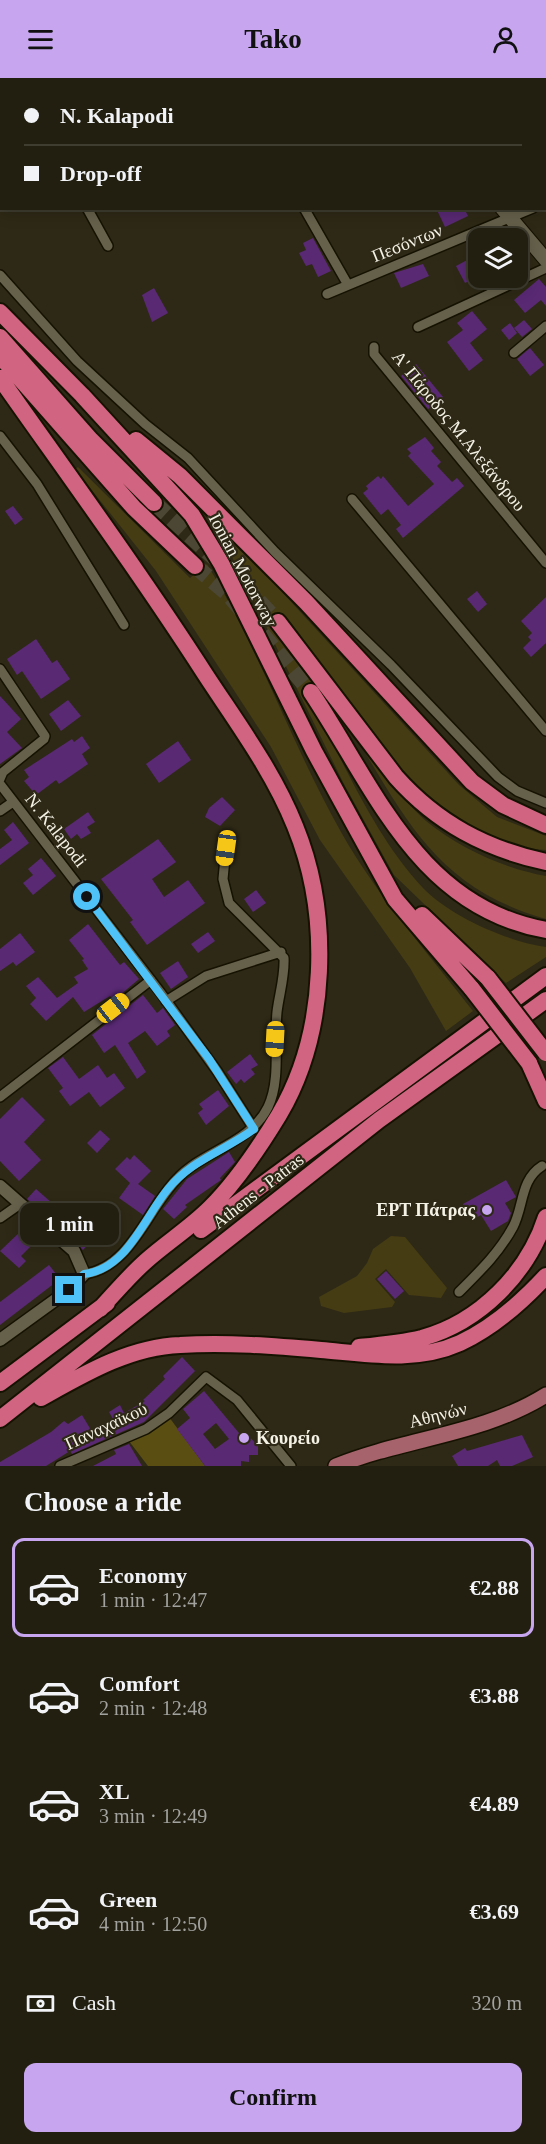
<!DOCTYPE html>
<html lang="en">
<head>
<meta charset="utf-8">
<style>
	body { margin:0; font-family:Georgia,serif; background:#2e2c1e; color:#f1f3f6; height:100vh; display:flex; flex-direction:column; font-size:22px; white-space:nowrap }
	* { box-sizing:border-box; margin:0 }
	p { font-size:20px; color:#a2a29f }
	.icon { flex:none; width:33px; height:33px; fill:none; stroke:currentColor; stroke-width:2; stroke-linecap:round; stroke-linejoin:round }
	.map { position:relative; height:1388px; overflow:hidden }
	.side { display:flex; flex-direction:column; background:#221f10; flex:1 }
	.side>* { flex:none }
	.top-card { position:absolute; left:0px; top:0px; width:546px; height:132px; box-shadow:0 3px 15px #0003,0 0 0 2px #3f3d30; display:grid; align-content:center; height:132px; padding:0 24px; background:#221f10 }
	.tools { position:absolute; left:468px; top:150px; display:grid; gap:12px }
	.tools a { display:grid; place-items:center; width:60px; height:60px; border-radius:12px; background:#221f10; box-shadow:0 3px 15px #0003,0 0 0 2px #3f3d30; font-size:30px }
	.end { position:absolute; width:27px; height:27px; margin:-14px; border:8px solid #4fc3f7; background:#111; box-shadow:0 0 0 3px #111 }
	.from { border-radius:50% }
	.bubble { position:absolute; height:42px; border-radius:12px; background:#221f10; box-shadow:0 3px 15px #0003,0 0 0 2px #3f3d30; font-size:20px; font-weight:600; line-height:42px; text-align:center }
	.car { position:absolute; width:18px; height:36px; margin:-18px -9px; border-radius:8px; box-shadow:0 0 4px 2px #0007; background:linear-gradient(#f5c518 24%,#345 0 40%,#f5c518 0 76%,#345 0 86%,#f5c518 0) }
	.top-card b { display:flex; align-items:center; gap:21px; height:57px; font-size:22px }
	.top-card b+b { border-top:2px solid #3f3d30 }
	.top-card i { width:15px; height:15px; background:#f1f3f6 }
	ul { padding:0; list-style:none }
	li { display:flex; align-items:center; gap:18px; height:99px; margin:0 12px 9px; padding:0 12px; border:3px solid transparent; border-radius:12px }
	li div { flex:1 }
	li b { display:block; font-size:22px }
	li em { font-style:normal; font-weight:600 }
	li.active { border-color:#c7a6ef }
	li>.icon { width:54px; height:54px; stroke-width:1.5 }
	h2 { padding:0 24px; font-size:27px; line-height:72px }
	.pay { display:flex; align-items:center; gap:15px; height:66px; padding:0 24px; font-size:22px }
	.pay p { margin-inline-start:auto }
	.cta { display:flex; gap:12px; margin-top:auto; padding:12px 24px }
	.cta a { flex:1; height:69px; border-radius:12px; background:#c7a6ef; color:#111; font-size:24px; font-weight:600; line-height:69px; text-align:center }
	header { display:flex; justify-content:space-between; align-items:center; height:78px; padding:0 24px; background:#c7a6ef; color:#111; font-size:27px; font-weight:600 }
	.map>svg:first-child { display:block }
	.green { fill:#453c13 }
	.forest { fill:#5b4e13 }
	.building { fill:#592974; fill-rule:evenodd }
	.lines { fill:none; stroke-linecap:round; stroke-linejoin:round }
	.motorway-tunnel { stroke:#4c4735; stroke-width:16; stroke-dasharray:16 8; stroke-linecap:butt }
	.minor-casing { stroke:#161202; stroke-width:12 }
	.tertiary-casing { stroke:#161202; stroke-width:15 }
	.secondary-casing { stroke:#161202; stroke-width:16 }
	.primary-casing { stroke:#161202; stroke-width:18 }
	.motorway-casing { stroke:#161202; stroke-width:20 }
	.minor { stroke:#66614b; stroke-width:9 }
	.tertiary { stroke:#66614b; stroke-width:12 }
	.secondary { stroke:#66614b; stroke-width:14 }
	.primary { stroke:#a6636b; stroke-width:15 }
	.motorway { stroke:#d16480; stroke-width:16 }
	.motorway-bridge-casing { stroke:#161202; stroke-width:20; stroke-linecap:butt }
	.motorway-bridge { stroke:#d16480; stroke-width:16 }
	.route { stroke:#4fc3f7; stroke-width:8 }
	.poi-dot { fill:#c7a6ef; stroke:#2e2916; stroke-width:2 }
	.labels { text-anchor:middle; stroke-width:4.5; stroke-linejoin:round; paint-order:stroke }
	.street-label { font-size:18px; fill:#f4f1e5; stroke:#2e2916 }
	.poi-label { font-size:18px; font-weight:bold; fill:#f4f1e5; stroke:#2e2916; text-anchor:end }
</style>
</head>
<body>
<header><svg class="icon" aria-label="menu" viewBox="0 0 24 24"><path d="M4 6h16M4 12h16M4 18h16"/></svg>Tako<svg class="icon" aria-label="person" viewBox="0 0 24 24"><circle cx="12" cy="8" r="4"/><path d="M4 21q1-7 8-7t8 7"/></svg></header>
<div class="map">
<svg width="546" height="1388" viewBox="0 0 546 1388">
	<rect width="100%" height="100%" fill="#2e2916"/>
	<path class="green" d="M 78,389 L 190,500 L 207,486 C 259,571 292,667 341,754 C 377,818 428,875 473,933 L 446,953 L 410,890 L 320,762 L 271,669 L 156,493 L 75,391 Z
		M 193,417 L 459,707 L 497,739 L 546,758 L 546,772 C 524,770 499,766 479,756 C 417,725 365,655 318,604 L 305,613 C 342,679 371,754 423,810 C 450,838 508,864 546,869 L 546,879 L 506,905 L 394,797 L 344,706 L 230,475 Z
		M 353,654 C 376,684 398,718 426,743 C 459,770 505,791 546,798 L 546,841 C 439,811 406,743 353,654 Z
		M 391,1158 L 405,1159 L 447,1210 L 441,1220 L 409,1217 L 386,1191 L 375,1201 L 395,1224 L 392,1229 L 344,1235 L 321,1228 L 319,1219 L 357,1198 L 367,1185 L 373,1171 Z"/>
	<path class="forest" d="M 169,1339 L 205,1388 L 148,1388 L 129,1363 Z"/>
	<path class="building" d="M 436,130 L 464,130 L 468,138 L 445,149 Z
		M 313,160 L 331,193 L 318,199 L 312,186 L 306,188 L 299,175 L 306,172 L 303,165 Z
		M 478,166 L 478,199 L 465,205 L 456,188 L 471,180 L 467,172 Z
		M 423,186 L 429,198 L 401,210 L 394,195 Z
		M 539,201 L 546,209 L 546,228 L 541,222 L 525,235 L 514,222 Z
		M 154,210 L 168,235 L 152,244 L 142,217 Z
		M 472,233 L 487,251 L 470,265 L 483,282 L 469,293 L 447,264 L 463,252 L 457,245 Z
		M 524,242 L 532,251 L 522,259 L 514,250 Z
		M 510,245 L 517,255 L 509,262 L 501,252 Z
		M 530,270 L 544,287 L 530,298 L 517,281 Z
		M 416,286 L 443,319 L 428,331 L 401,298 Z
		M 425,359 L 434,370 L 431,373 L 441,384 L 437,388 L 452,404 L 457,400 L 464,408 L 403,460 L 396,451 L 401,447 L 388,431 L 381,437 L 363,415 L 368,411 L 366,408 L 378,398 L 381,401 L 383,398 L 408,428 L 434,406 L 408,378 L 411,375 L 407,371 Z
		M 13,428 L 23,441 L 15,447 L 5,433 Z
		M 477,513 L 487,526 L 478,534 L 467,521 Z
		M 546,519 L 546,565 L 531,579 L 523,570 L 531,562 L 528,559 L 532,555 L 521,543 Z
		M 36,561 L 52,585 L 57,582 L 70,601 L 41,621 L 22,593 L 17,597 L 7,581 Z
		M 0,618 L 21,641 L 7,654 L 22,670 L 0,686 Z
		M 68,622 L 81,638 L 61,653 L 49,636 Z
		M 82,658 L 90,670 L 82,676 L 88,686 L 59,706 L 56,702 L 36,717 L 24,703 L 29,699 L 24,692 L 72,661 L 74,664 Z
		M 178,663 L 191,682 L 159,705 L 146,686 Z
		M 222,719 L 235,732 L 220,748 L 205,739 L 209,730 Z
		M 88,734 L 95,744 L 87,749 L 91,755 L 81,761 L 77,756 L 71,761 L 64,751 Z
		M 13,744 L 29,765 L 0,787 L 0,771 L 12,762 L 4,752 Z
		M 158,761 L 176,784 L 152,801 L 164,819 L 188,802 L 205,825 L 147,867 L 130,844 L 133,842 L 101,801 Z
		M 41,780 L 56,798 L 33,817 L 23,805 L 33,797 L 28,791 Z
		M 256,812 L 266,825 L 253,834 L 244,821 Z
		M 88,846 L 120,887 L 124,884 L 139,901 L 114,922 L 110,918 L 84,934 L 73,919 L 46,943 L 30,926 L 36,920 L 26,908 L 38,899 L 57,920 L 78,905 L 74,899 L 88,891 L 82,882 L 84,881 L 69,862 Z
		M 208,854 L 215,863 L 198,875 L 191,866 Z
		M 20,855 L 35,874 L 16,888 L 13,884 L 0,893 L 0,871 Z
		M 178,883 L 188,899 L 171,911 L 160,895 Z
		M 143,917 L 157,935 L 163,930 L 175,947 L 167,953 L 170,958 L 157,968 L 145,953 L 128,965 L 146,994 L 137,1001 L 115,967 L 104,975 L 92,957 Z
		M 250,976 L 258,987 L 251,991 L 255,996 L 244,1005 L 241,1001 L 236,1006 L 227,994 Z
		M 63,979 L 79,1001 L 98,987 L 107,1000 L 114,995 L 125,1010 L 100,1029 L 89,1014 L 70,1028 L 59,1013 L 63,1010 L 48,990 Z
		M 218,1012 L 229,1028 L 206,1047 L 198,1035 L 203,1031 L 199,1026 Z
		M 22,1019 L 45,1042 L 24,1064 L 41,1082 L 19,1103 L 0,1083 L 0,1041 Z
		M 100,1052 L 110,1061 L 97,1075 L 87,1065 Z
		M 229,1074 L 235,1084 L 220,1100 L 221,1102 L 185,1127 L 187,1129 L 174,1141 L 163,1131 L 187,1101 Z
		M 134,1077 L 151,1093 L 138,1106 L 155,1118 L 143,1137 L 119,1120 L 130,1105 L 115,1091 L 127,1079 L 130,1082 Z
		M 506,1102 L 516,1119 L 505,1125 L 511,1135 L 508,1143 L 491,1153 L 481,1137 L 472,1142 L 463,1126 Z
		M 36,1111 L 93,1161 L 83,1172 L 27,1121 Z
		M 21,1153 L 33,1166 L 21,1178 L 26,1183 L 19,1190 L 0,1173 Z
		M 49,1187 L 60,1201 L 0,1247 L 0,1224 Z
		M 386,1193 L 404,1213 L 395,1221 L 377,1201 Z
		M 182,1279 L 195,1293 L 144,1344 L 72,1376 L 70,1373 L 46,1388 L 0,1388 L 0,1384 L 51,1354 L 64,1343 L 68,1346 L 82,1337 L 91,1352 L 113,1341 L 109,1334 L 120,1327 L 124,1335 L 145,1323 L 143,1322 L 165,1301 L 163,1298 Z
		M 204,1313 L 239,1355 L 246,1355 L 258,1368 L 258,1377 L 249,1377 L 249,1384 L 241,1383 L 241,1388 L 205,1388 L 177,1351 L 190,1340 L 183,1331 ZM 216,1345 L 229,1361 L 215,1371 L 203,1356 Z
		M 522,1357 L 533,1379 L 512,1388 L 500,1388 L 497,1382 L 488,1388 L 458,1388 L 452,1378 L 465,1370 L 467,1373 Z
		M 129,1366 L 142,1388 L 93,1388 L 116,1376 L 114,1372 Z"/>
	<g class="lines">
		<path class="motorway-tunnel" d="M 154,425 L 241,504 L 278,544
			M 195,488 L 228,516 L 311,614"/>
		<g class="minor-casing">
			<path id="minor" d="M 19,0 L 20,2
				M 229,0 L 230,2
				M 544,125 L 546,124
				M 87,130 L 108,168
				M 304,130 L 348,207
				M 0,197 L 77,283 L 145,346 L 188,380 L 275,474 L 391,587 L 498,699 L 517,713 L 546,725
				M 327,216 L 533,130
				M 418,249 L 546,190
				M 374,269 L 374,276 L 546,485
				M 514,275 L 546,248
				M 0,358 L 37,406 L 124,547
				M 352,421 L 546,653
				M 0,591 L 45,658 L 44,661 L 3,694 L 0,701
				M 0,706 L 160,914 L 217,993 L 254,1051
				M 0,733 L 13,724
				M 166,923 L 206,898 L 281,874
				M 0,1019 L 151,902
				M 0,1140 L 20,1126
				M 84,1196 C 131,1190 147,1131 177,1101 C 204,1072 250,1066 268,1029 C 281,1002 274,964 277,934 C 279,917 285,898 284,880 L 229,825 L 223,801 L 226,770
				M 459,1214 C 479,1194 499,1175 513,1149 C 524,1128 520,1102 542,1088
				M 60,1388 L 146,1351 L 169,1335 L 206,1299 L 237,1322 L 291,1388"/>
		</g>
		<g class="tertiary-casing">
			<path id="tertiary" d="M 0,1108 L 74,1173 L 84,1196 L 69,1212 L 0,1262"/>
		</g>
		<g class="secondary-casing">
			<path id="secondary" d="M 395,0 L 397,2
				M 502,130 L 546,182"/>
		</g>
		<g class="primary-casing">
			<path id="primary" d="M 336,1388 C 405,1360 482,1357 546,1317"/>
		</g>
		<g class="motorway-casing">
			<path id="motorway" d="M 0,234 L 82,317 L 192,437 L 221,485 L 314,673 L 395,821 L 472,911
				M 0,259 L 91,362 L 154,425
				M 0,278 L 134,430 L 195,488
				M 0,300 C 69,398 140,495 205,596 C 237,645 273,693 295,748 C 331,836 328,954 279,1037 C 259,1070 237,1103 210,1130 C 190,1150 166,1165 146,1183 C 129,1198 115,1215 100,1231
				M 136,362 L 180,398 L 306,524 L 472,704 L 503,727 L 546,747
				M 278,544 L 396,699 C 437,745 486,771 546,784
				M 311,614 C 375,710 418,829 546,852
				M 422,837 L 488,900
				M 529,985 L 546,1023
				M 201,1152 L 546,898
				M 359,1269 C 380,1267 402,1265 422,1260 C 480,1244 528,1195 546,1139
				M 0,1305 L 107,1225
				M 41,1320 C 84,1296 129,1269 180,1267 C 226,1264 275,1268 321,1272 C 367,1276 416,1285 460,1265 C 494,1249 521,1225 546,1198
				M 0,1341 L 379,1042 L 546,922"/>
		</g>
		<use href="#minor" class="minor"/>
		<use href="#tertiary" class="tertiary"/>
		<use href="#secondary" class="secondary"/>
		<use href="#primary" class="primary"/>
		<use href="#motorway" class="motorway"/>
		<g class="motorway-bridge-casing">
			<path id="motorway-bridge" d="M 488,900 L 546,975
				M 472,911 L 529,985"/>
		</g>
		<use href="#motorway-bridge" class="motorway-bridge"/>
	</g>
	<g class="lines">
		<path class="route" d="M 69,1212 L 84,1196 C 127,1191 144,1140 168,1111 C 191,1082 226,1072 254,1051 L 209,981 L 87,819"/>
	</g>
	<g class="poi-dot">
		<circle cx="487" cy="1132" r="6"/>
		<circle cx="244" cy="1360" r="6"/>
	</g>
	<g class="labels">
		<g class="street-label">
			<text transform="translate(407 165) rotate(-22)" y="6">Πεσόντων</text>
			<text transform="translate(459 353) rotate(51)" y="6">Α' Πάροδος Μ.Αλεξάνδρου</text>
			<text transform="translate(243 492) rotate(62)" y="6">Ionian Motorway</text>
			<text transform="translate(56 752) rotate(52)" y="6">N. Kalapodi</text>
			<text transform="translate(258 1113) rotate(-38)" y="6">Athens - Patras</text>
			<text transform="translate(438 1337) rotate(-14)" y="6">Αθηνών</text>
			<text transform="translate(106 1348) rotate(-25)" y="6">Παναχαϊκού</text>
		</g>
		<g class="poi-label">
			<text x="475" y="1138">ΕΡΤ Πάτρας</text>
			<text x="256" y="1366" text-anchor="start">Κουρείο</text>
		</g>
	</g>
</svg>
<div class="tools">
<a><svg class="icon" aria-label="layers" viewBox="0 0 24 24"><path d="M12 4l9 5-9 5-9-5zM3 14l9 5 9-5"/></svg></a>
</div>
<i class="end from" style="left:87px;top:819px"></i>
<i class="end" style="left:69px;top:1212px"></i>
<div class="bubble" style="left:20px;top:1125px;width:99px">1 min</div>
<i class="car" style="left:226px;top:770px;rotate:188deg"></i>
<i class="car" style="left:113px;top:930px;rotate:52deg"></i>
<i class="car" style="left:275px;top:961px;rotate:183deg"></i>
<div class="top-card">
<b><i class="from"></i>N. Kalapodi</b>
<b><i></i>Drop-off</b>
</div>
</div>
<section class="side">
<h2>Choose a ride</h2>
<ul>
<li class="active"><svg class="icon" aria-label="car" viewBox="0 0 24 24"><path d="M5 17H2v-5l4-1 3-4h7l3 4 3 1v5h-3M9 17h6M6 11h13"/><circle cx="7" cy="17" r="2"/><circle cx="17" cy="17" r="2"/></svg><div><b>Economy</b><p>1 min · 12:47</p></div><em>€2.88</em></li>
<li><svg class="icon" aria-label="car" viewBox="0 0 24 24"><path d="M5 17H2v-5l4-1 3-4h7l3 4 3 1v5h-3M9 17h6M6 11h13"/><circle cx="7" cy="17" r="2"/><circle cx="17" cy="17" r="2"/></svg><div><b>Comfort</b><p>2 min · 12:48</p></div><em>€3.88</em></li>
<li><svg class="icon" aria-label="car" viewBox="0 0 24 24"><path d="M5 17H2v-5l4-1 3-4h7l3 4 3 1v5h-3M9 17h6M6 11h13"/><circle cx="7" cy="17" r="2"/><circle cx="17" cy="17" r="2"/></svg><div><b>XL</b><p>3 min · 12:49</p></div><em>€4.89</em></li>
<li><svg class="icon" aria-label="car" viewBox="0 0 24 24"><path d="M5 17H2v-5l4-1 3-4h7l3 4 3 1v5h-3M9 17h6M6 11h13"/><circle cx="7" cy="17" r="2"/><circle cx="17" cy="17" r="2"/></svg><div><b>Green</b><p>4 min · 12:50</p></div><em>€3.69</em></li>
</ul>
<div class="pay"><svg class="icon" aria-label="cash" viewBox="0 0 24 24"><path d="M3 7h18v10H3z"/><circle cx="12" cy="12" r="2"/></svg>Cash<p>320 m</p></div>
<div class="cta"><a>Confirm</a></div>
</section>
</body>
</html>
